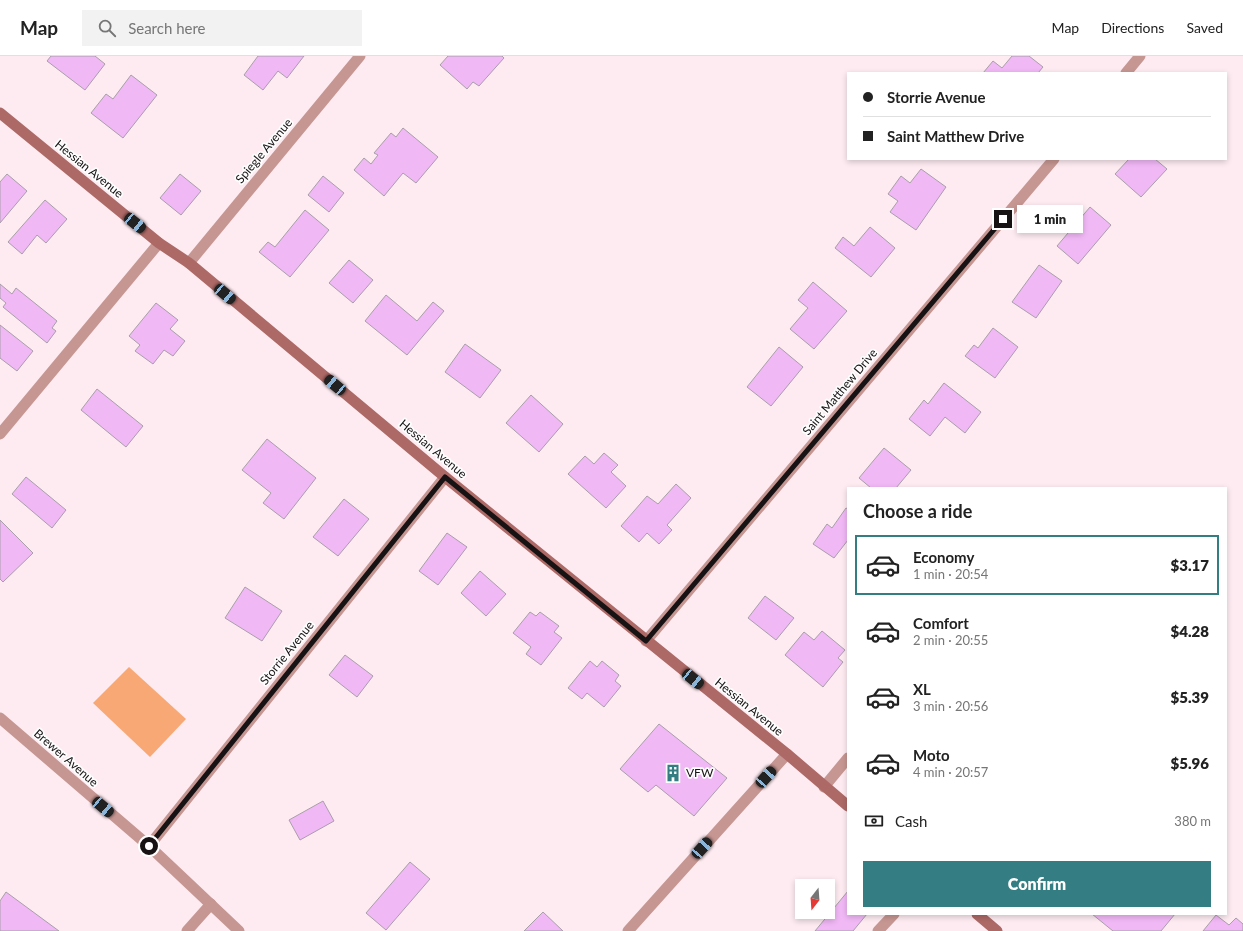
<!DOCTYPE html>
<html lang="en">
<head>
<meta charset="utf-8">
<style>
	body { margin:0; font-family:Lato,sans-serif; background:#f2f2f2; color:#222; height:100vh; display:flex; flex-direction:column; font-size:15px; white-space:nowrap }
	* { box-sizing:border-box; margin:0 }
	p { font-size:13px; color:#767676 }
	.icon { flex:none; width:22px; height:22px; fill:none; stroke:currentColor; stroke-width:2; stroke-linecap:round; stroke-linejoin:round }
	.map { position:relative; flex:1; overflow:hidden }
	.sheet { position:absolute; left:847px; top:431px; width:380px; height:428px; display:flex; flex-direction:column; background:#fff; border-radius:0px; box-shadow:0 2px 6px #0003 }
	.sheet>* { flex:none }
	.guide { position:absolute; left:847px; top:16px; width:380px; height:88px; border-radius:0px; box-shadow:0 2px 6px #0003; display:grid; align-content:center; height:88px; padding:0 16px; background:#fff }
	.needle { width:26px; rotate:197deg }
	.fabs { position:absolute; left:795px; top:823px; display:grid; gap:8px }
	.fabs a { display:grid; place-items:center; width:40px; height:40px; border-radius:0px; background:#fff; box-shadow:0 2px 6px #0003; font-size:20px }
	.end { position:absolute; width:18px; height:18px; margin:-9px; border:5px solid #171214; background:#fff; box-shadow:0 0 0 2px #fff }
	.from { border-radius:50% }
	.bubble { position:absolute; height:28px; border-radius:0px; background:#fff; box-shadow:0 2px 6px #0003; font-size:13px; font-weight:800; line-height:28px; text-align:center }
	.car { position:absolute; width:12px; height:24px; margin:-12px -6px; border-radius:5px; box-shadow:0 0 3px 1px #0007; background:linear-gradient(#222 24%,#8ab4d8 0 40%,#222 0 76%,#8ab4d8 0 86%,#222 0) }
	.guide b { display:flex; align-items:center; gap:14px; height:38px; font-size:15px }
	.guide b+b { border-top:1px solid #e0e0e0 }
	.guide i { width:10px; height:10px; background:#222 }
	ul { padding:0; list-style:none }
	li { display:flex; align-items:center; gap:12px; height:60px; margin:0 8px 6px; padding:0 8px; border:2px solid transparent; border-radius:0px }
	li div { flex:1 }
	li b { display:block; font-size:15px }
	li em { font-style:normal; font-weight:800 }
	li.current { border-color:#347d83 }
	li>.icon { width:36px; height:36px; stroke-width:1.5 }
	h2 { padding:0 16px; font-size:18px; line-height:48px }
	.pay { display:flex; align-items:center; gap:10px; height:44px; padding:0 16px; font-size:15px }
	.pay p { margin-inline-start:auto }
	.button { display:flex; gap:8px; margin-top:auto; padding:8px 16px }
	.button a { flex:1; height:46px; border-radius:0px; background:#347d83; color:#fff; font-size:16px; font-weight:800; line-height:46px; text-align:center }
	header { display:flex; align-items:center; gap:24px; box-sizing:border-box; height:56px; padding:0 20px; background:#fff; border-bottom:1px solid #e0e0e0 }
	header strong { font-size:19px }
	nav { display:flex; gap:22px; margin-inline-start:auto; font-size:14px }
	.search { width:280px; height:36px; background:#f2f2f2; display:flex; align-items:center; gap:10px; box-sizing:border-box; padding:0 14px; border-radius:0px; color:#767676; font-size:15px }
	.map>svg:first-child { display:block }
	.green { fill:#f7a875 }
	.building { fill:#f1b8f6; stroke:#a99eaa }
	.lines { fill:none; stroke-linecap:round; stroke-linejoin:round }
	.service { stroke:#c69692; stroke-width:11 }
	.minor { stroke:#c69692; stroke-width:11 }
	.secondary { stroke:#ad6966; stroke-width:11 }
	.route { stroke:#171214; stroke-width:5 }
	.labels { text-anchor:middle; stroke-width:3.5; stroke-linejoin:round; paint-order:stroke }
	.street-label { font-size:12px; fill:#171214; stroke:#fdfdfd }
	.poi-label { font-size:12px; fill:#171214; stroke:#fdfdfd; text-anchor:start }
</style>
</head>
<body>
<header>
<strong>Map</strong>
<div class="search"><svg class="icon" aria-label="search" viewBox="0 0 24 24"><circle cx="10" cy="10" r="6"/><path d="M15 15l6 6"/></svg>Search here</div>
<nav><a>Map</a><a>Directions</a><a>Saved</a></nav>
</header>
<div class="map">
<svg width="1243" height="875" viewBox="0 0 1243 875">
	<rect width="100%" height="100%" fill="#fdebf1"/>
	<path class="green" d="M 129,611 L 186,663 L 150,701 L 93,647 Z"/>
	<path class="building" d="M 51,0 L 95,0 L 105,8 L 85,34 L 47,5 Z
		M 258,0 L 304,0 L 287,22 L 278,15 L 263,34 L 244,19 Z
		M 448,0 L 502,0 L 504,2 L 479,30 L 473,26 L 467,33 L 440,9 Z
		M 1012,0 L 1029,0 L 1043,11 L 1038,17 L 983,17 L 993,5 L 1002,12 Z
		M 131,19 L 157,39 L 123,82 L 91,57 L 106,38 L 113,43 Z
		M 403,72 L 438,101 L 416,127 L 403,117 L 384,140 L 354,114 L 364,102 L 371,108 L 378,99 L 374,97 L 391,77 L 396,81 Z
		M 1129,103 L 1155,103 L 1167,113 L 1141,141 L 1115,118 Z
		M 921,113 L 946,131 L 916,174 L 890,156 L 898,145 L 888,138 L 901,120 L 910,127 Z
		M 7,118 L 27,135 L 0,167 L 0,126 Z
		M 180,118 L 201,135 L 181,159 L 160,142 Z
		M 323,120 L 344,137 L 329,156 L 308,139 Z
		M 45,144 L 67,163 L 46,187 L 37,179 L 22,198 L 8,186 Z
		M 1090,151 L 1111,169 L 1078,208 L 1057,190 Z
		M 305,154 L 329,174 L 290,221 L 259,196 L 268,186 L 275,191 Z
		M 870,171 L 895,192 L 871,221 L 835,192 L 843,181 L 854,190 Z
		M 349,204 L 373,224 L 353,247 L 329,227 Z
		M 1039,209 L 1062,225 L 1036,262 L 1012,246 Z
		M 813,226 L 847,255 L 814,293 L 790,273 L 808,252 L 798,244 Z
		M 0,228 L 12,238 L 16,232 L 57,265 L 52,272 L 56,275 L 47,287 L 3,251 L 6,247 L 0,242 Z
		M 386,239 L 417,265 L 433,246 L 444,255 L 407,299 L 365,265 Z
		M 156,247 L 178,264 L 170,273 L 185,285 L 173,300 L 164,294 L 153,308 L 135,295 L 140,289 L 129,280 Z
		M 0,269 L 33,295 L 17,315 L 0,302 Z
		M 993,272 L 1018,291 L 995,322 L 965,300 L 974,289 L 978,292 Z
		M 465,288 L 501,314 L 480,342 L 445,316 Z
		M 779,291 L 803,311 L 771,350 L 747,331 Z
		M 944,327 L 981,356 L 965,377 L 945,361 L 930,380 L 909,363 L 924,344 L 928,348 Z
		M 97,333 L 143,370 L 126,391 L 81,354 Z
		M 531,339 L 563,368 L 539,396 L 506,367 Z
		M 267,383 L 316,422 L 284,463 L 263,447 L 271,437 L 242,414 Z
		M 884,392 L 911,414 L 896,432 L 871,432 L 859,422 Z
		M 604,397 L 618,409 L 611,416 L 626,430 L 606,452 L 568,418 L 585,400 L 594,408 Z
		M 26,421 L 66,454 L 52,472 L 12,438 Z
		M 676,428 L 691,442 L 667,469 L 672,474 L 659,488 L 647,477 L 639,486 L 621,470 L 647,440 L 658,448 Z
		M 344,443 L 369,463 L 338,500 L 313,481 Z
		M 846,452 L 848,453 L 848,484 L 834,502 L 813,488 L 827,468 L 832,472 Z
		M 0,464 L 33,497 L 3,526 L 0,523 Z
		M 447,477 L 467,491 L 438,529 L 419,515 Z
		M 480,515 L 506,538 L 486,560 L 461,537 Z
		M 245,531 L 282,555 L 262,585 L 225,562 Z
		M 765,540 L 794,562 L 776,584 L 748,562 Z
		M 530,556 L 536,560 L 540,556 L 559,570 L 554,576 L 562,582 L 541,609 L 526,598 L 531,591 L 513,577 Z
		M 822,575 L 845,594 L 838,602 L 843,606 L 823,631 L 785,599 L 804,576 L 814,584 Z
		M 345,599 L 373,620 L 357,641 L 329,619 Z
		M 590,605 L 597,611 L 602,605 L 619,619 L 615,625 L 621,630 L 604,651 L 587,637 L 582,643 L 568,632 Z
		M 659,668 L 727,722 L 694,760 L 656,729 L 648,736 L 620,713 Z
		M 323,745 L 334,765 L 300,784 L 289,764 Z
		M 410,806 L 430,823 L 386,874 L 366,857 Z
		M 848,835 L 848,858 L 867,858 L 853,875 L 815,875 Z
		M 6,836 L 59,875 L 0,875 L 0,845 Z
		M 543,856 L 563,875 L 524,875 Z
		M 1092,858 L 1175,858 L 1161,875 L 1113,875 Z
		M 1216,859 L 1229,869 L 1236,862 L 1243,868 L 1243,875 L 1203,875 Z"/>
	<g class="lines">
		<path class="service" d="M 824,731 L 848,702
			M 187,875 L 211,848
			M 878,875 L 894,858"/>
		<path class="minor" d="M 1126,17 L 1140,0
			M 189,207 L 360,0
			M 0,378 L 159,187
			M 646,585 L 1054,103
			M 0,662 L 149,790 L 239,875
			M 149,790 L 445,421
			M 628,875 L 787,698"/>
		<path class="secondary" d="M 0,57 L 159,187 L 189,207 L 445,421 L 787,698 L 848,750
			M 977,858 L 997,875"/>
	</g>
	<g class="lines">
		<path class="route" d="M 149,790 L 445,421 L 646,585 L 1003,163"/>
	</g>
	<defs>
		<g id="building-bare" transform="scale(1.38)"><path d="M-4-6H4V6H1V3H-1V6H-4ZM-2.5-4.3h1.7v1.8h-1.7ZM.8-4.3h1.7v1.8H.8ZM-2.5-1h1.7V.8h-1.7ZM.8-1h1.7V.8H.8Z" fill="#347d83" stroke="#fdfdfd" stroke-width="2.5" paint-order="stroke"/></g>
	</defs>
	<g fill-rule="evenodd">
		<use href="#building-bare" x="673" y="717"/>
	</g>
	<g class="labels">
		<g class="street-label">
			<text transform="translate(264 95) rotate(-50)" y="4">Spiegle Avenue</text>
			<text transform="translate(89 113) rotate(39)" y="4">Hessian Avenue</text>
			<text transform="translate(840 336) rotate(-50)" y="4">Saint Matthew Drive</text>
			<text transform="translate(433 393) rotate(40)" y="4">Hessian Avenue</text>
			<text transform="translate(287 597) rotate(-51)" y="4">Storrie Avenue</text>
			<text transform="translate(749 651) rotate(39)" y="4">Hessian Avenue</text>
			<text transform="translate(66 702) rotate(41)" y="4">Brewer Avenue</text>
		</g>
		<g class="poi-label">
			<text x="686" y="721">VFW</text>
		</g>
	</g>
</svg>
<div class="fabs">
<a><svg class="needle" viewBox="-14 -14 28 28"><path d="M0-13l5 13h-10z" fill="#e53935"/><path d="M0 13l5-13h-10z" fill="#767676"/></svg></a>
</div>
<i class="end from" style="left:149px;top:790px"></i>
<i class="end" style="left:1003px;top:163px"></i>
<div class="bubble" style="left:1017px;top:149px;width:66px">1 min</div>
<i class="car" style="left:135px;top:167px;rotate:129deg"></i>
<i class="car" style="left:225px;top:238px;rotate:130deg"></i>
<i class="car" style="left:335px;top:329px;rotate:310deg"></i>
<i class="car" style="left:693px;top:623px;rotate:129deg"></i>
<i class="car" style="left:766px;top:721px;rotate:42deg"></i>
<i class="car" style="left:103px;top:751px;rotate:130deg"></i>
<i class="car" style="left:702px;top:792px;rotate:42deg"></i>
<div class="guide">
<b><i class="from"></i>Storrie Avenue</b>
<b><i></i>Saint Matthew Drive</b>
</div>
<section class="sheet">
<h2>Choose a ride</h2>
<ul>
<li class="current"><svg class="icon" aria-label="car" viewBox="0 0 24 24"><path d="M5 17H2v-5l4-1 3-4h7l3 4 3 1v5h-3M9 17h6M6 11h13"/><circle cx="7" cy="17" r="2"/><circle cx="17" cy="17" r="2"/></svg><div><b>Economy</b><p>1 min · 20:54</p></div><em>$3.17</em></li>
<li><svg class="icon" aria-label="car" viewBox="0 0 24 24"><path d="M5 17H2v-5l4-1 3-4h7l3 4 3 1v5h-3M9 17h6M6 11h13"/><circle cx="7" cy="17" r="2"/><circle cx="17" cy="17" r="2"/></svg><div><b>Comfort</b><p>2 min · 20:55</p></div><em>$4.28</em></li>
<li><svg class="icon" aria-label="car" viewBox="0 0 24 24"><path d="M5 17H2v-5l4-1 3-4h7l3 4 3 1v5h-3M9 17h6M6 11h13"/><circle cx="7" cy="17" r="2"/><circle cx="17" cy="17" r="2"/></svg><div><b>XL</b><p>3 min · 20:56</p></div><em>$5.39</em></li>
<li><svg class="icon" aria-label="car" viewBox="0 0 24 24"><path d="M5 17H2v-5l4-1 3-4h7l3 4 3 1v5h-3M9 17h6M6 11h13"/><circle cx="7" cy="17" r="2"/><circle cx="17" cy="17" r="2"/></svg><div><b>Moto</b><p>4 min · 20:57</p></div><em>$5.96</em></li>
</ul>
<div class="pay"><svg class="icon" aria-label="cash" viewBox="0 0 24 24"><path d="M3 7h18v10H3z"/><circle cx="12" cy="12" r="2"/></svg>Cash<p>380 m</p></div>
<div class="button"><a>Confirm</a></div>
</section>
</div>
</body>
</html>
